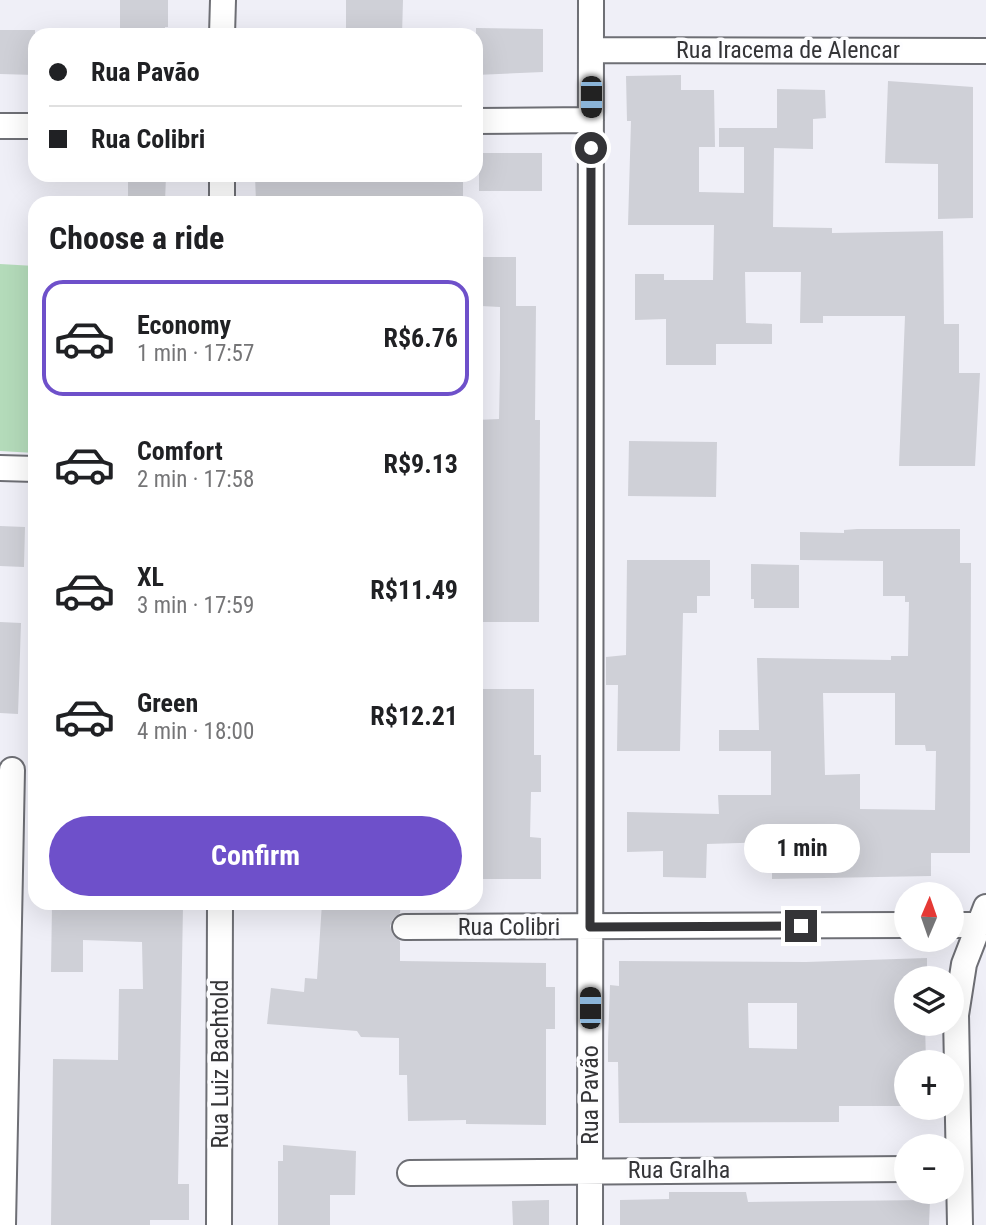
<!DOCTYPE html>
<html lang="en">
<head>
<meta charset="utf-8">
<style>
	body { margin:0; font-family:"Roboto Condensed",sans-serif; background:#f6f6f6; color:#202124; height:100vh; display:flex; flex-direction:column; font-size:26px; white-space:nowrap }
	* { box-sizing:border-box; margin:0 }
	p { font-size:23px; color:#757577 }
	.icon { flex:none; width:38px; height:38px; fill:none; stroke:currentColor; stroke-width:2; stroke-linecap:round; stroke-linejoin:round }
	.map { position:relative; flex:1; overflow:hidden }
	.drawer { position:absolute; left:28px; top:196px; width:455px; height:714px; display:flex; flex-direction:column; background:#fff; border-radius:21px; box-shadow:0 7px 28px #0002 }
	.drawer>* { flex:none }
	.hud { position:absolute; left:28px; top:28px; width:455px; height:154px; border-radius:21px; box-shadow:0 7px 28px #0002; display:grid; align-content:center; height:154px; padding:0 21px; background:#fff }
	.needle { width:46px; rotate:2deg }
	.buttons { position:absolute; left:894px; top:882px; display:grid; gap:14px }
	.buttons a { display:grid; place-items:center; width:70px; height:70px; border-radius:50%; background:#fff; box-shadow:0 7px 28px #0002; font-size:35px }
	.end { position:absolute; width:32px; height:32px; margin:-16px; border:9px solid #343437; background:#fff; box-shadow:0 0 0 4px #fff }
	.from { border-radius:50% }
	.bubble { position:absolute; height:49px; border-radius:24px; background:#fff; box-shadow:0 7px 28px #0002; font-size:23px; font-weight:700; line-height:49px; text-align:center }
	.car { position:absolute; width:21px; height:42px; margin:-21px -10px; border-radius:9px; box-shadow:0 0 5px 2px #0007; background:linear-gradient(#222 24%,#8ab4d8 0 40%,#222 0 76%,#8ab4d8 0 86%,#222 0) }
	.hud b { display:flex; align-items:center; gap:24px; height:66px; font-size:26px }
	.hud b+b { border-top:2px solid #e0e0e0 }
	.hud i { width:18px; height:18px; background:#202124 }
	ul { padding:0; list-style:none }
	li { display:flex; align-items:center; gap:21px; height:116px; margin:0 14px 10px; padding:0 7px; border:4px solid transparent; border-radius:21px }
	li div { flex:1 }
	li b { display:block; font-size:26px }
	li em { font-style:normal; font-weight:700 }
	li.on { border-color:#6e50ca }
	li>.icon { width:63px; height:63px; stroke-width:1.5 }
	h2 { padding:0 21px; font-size:32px; line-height:84px }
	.action { display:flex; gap:14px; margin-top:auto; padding:14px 21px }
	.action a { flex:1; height:80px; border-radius:42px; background:#6e50ca; color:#fff; font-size:28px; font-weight:700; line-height:80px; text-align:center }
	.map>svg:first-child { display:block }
	.green { fill:#b4dbba }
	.building { fill:#cfd0d7; fill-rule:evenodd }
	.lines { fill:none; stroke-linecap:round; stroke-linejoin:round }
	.street-casing { stroke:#6e6f75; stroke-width:28 }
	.street { stroke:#fff; stroke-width:24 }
	.route { stroke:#343437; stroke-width:9 }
	.labels { text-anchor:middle; stroke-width:7; stroke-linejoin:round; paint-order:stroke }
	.street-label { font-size:24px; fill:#343437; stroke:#fdfdff }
</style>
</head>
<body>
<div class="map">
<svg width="986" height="1225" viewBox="0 0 986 1225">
	<rect width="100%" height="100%" fill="#efeff7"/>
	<path class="green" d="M 0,264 L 35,266 L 35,453 L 0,451 Z"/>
	<path class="building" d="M 120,0 L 168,0 L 168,27 L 165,27 L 165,35 L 124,35 L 124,28 L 120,28 Z
		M 346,0 L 403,0 L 402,35 L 350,35 L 350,31 L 346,32 Z
		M 476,28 L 543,29 L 543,72 L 476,75 Z
		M 0,30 L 35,30 L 35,75 L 0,74 Z
		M 681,75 L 681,90 L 714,90 L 715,147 L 699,147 L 699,192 L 744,193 L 744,147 L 719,147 L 719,128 L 777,128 L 777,89 L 825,90 L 826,118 L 813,119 L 813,149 L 774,148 L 773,227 L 832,228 L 832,233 L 943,231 L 944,324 L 959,324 L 959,373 L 980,373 L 975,466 L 899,466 L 905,316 L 823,316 L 823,323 L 800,323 L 801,272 L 745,272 L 746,323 L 772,324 L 772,344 L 716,344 L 716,365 L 666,365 L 666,319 L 635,320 L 635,274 L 664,274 L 664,280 L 713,280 L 714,225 L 628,225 L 631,121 L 627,121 L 626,76 Z
		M 888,81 L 973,87 L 973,218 L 938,219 L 938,164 L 885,163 Z
		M 479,153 L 542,153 L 542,191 L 479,191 Z
		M 128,175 L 166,175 L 165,203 L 128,203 Z
		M 255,175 L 292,175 L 292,178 L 463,175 L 463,203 L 256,203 Z
		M 481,257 L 516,257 L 516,306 L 536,306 L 535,420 L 540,420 L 539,622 L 481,622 L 481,618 L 476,618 L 476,532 L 479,532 L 476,420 L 499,419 L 500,369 L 500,307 L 481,306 Z
		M 629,441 L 717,442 L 716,497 L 628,496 Z
		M 0,526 L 25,527 L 24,567 L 0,566 Z
		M 857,529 L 960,529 L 960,563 L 971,563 L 970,853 L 931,853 L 931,876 L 772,879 L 772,842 L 707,844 L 706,878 L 663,877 L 663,851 L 627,852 L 627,812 L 719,814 L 718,795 L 771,795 L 771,751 L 719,751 L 719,730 L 759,730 L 757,658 L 891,660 L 891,656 L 908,656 L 909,602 L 905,602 L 905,596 L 883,596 L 883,561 L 800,560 L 800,532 L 844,533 L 844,530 ZM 823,693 L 895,693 L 895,745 L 925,745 L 926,751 L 936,751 L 935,810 L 860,809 L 860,774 L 825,775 Z
		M 627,560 L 710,560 L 710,596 L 697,596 L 697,613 L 683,613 L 680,751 L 617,751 L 618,685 L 606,685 L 606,657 L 626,655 Z
		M 751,564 L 799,565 L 799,608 L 754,608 L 754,599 L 751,599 Z
		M 0,622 L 21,623 L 18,714 L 0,713 Z
		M 476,689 L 534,689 L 534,755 L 541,755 L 541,792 L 531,792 L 530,837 L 541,838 L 541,879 L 480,879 Z
		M 115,903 L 183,906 L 178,1184 L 189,1184 L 189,1220 L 150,1220 L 150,1225 L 51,1225 L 53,1059 L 118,1060 L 119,989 L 143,989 L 142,942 L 83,940 L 83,972 L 51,972 L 52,904 Z
		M 322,903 L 401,903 L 400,913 L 393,919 L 390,926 L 393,935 L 400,941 L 400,961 L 546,963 L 546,987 L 555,987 L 555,1029 L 546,1029 L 546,1125 L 466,1124 L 466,1120 L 408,1121 L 407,1075 L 399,1075 L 399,1038 L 361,1037 L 357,1031 L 267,1024 L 271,988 L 304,992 L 305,978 L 317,979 Z
		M 927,958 L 927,978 L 906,978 L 906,1024 L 925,1024 L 926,1062 L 906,1062 L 906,1106 L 839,1106 L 839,1122 L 619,1123 L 618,1062 L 608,1062 L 608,1042 L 610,985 L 619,986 L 619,961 L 806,962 ZM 748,1003 L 797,1003 L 797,1049 L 749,1048 Z
		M 283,1145 L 356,1151 L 355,1195 L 330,1195 L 330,1225 L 278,1225 L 278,1161 L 283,1161 Z
		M 669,1192 L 746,1192 L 748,1202 L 930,1200 L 929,1225 L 620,1225 L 620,1200 L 669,1199 Z
		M 549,1200 L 549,1225 L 513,1225 L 512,1201 Z"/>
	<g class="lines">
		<g class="street-casing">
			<path id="street" d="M 222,35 L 223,0
				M 591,50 L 986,51
				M 476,121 L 591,120
				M 0,126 L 35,126
				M 222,203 L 222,175
				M 0,468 L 35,469
				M 952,925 L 978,925
				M 405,927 L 906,925
				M 410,1173 L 906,1169
				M 3,1225 L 12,770
				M 219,1225 L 220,903
				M 590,1225 L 591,0
				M 960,1225 L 956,1015 L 964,964 L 986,907"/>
		</g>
		<use href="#street" class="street"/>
	</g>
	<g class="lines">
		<path class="route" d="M 591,148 L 590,927 L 801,926"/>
	</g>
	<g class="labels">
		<g class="street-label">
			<text x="788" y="58">Rua Iracema de Alencar</text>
			<text x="509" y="935">Rua Colibri</text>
			<text transform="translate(220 1064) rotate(-90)" y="8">Rua Luiz Bachtold</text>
			<text transform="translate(590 1095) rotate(-90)" y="8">Rua Pavão</text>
			<text x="679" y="1178">Rua Gralha</text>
		</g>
	</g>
</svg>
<div class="buttons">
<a><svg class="needle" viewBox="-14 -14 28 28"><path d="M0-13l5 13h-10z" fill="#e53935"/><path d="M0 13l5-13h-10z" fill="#757577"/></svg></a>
<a><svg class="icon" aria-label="layers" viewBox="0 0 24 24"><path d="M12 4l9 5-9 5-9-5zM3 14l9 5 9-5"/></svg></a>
<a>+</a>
<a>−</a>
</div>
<i class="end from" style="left:591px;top:148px"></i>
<i class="end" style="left:801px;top:926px"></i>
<div class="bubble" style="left:744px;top:824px;width:116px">1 min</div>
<i class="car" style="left:591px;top:97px;rotate:180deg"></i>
<i class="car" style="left:590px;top:1008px;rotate:0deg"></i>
<div class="hud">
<b><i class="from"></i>Rua Pavão</b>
<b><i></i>Rua Colibri</b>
</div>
<section class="drawer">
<h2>Choose a ride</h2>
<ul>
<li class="on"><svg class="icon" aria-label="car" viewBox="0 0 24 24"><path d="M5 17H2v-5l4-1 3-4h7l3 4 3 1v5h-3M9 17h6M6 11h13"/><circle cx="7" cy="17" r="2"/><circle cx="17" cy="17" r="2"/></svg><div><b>Economy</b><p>1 min · 17:57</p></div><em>R$6.76</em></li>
<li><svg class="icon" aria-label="car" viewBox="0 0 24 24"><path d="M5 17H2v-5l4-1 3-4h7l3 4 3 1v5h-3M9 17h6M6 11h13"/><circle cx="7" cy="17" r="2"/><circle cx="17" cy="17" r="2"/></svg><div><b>Comfort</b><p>2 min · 17:58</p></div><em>R$9.13</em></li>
<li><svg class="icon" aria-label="car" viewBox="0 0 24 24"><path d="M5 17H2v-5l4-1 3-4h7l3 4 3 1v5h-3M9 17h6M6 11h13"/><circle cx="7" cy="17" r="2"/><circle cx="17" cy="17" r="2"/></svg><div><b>XL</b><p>3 min · 17:59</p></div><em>R$11.49</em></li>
<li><svg class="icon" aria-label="car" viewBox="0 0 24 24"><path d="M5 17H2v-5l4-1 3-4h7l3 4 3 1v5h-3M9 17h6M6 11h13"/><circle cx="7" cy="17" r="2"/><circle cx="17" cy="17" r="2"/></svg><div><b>Green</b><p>4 min · 18:00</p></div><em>R$12.21</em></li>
</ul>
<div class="action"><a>Confirm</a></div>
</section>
</div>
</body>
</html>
